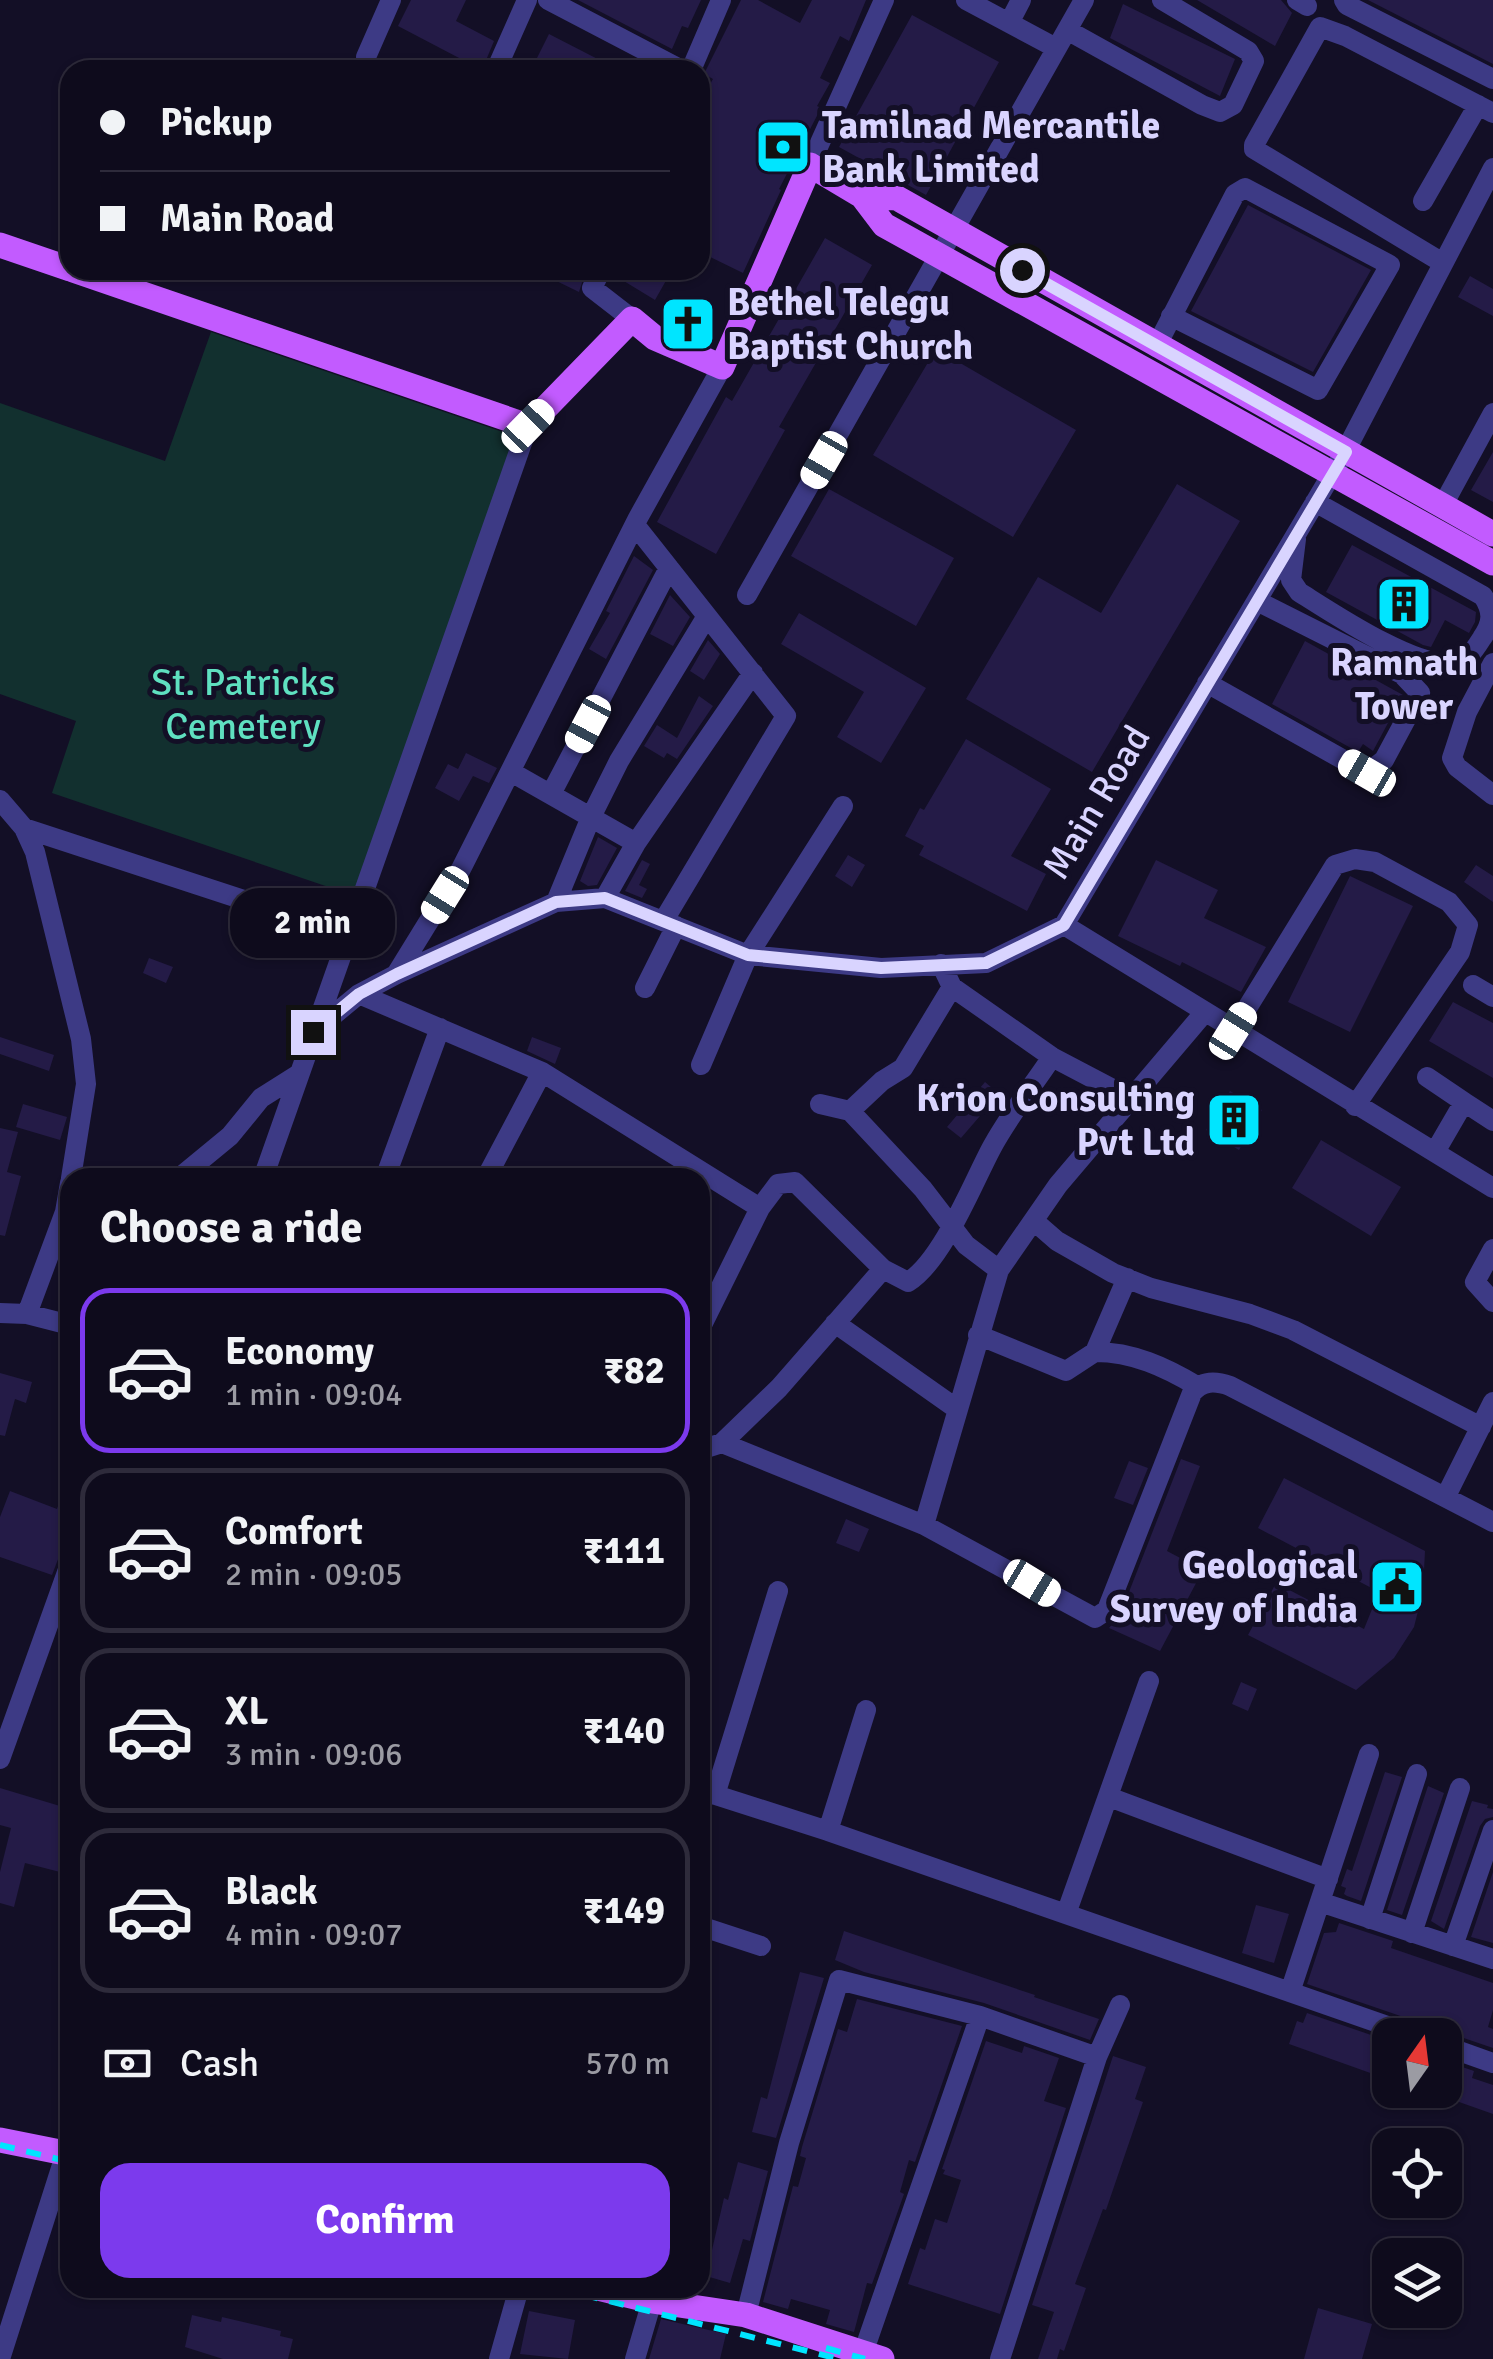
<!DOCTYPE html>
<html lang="en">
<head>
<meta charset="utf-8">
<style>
	body { margin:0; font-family:Signika,sans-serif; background:#1c1929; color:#f1f3f6; height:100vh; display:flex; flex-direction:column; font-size:38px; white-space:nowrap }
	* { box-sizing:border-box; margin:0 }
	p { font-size:32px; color:#9b9ba3 }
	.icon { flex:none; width:55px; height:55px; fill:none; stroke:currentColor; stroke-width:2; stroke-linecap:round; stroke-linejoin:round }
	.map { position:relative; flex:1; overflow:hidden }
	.side { position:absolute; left:60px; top:1168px; width:650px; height:1130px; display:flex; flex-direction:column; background:#0e0b1c; border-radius:30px; box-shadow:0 2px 8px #0004,0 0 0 2px #2e2b3b }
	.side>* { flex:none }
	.top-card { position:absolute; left:60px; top:60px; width:650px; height:220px; border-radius:30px; box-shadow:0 2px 8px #0004,0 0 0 2px #2e2b3b; display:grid; align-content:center; height:220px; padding:0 40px; background:#0e0b1c }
	.needle { width:65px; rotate:14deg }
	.buttons { position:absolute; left:1372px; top:2018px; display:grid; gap:20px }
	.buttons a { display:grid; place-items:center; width:90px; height:90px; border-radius:20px; background:#0e0b1c; box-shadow:0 2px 8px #0004,0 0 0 2px #2e2b3b; font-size:50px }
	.end { position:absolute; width:45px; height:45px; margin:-22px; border:12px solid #d9d4ff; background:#111; box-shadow:0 0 0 5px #111 }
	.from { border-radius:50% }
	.bubble { position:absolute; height:70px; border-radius:30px; background:#0e0b1c; box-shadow:0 2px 8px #0004,0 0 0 2px #2e2b3b; font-size:32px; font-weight:700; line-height:70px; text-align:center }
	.car { position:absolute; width:30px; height:60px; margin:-30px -15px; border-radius:12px; box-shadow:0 0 8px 2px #0007; background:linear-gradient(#fff 24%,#345 0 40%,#fff 0 76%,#345 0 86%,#fff 0) }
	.top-card b { display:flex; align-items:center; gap:35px; height:95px; font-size:38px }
	.top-card b+b { border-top:2px solid #2e2b3b }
	.top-card i { width:25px; height:25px; background:#f1f3f6 }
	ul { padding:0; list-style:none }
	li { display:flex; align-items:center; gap:30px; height:165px; margin:0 20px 15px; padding:0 20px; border:5px solid #2e2b3b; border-radius:30px }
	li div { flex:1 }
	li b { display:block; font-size:38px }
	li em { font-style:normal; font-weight:700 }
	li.selected { border-color:#7c3aed }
	li>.icon { width:90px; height:90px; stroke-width:1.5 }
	h2 { padding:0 40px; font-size:45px; line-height:120px }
	.pay { display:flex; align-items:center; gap:25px; height:110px; padding:0 40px; font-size:38px }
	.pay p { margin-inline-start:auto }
	.button { display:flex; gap:20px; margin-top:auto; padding:20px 40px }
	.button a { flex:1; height:115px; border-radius:30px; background:#7c3aed; color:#fff; font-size:40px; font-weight:700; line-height:115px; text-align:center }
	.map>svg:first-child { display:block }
	.green { fill:#12302f }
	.building { fill:#241b47 }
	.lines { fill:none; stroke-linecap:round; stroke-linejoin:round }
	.minor { stroke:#3d3a85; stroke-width:20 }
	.major { stroke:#c25bff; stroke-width:25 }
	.rail { stroke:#00e5ff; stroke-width:6; stroke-dasharray:15 12; stroke-linecap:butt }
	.route { stroke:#d9d4ff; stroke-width:12 }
	.labels { text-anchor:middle; stroke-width:10; stroke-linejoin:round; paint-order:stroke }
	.poi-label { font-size:38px; font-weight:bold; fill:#d9d4ff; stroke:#130f26; text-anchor:start }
	.park-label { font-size:38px; fill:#5fe0c0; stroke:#130f26 }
	.street-label { font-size:38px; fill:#d9d4ff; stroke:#130f26 }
</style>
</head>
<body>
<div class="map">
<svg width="1493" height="2359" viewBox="0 0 1493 2359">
	<rect width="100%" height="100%" fill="#130f26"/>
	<path class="green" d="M 211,332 L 517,437 L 358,897 L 52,793 L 76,721 L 0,694 L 0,403 L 165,461 Z"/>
	<path class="building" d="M 411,0 L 466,0 L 456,21 L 494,41 L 482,70 L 398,26 Z
		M 578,0 L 701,0 L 688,28 L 682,26 L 672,49 Z
		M 741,0 L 758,0 L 800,23 L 812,0 L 866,0 L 849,41 L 840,36 L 820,78 L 830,83 L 817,106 L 821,108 L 779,189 L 781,190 L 743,273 L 700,252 L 700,101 L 713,79 L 704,74 Z
		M 1197,0 L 1281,0 L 1292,13 L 1275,46 Z
		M 1368,0 L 1493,0 L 1493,64 Z
		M 1123,4 L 1235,59 L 1220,96 L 1110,38 Z
		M 912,15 L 999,62 L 926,195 L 839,147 Z
		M 549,34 L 619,70 L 555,70 L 536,60 Z
		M 1248,205 L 1371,270 L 1313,372 L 1191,311 Z
		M 825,238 L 872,265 L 779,427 L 785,430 L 716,554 L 657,522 L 726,397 L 732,401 Z
		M 534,270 L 586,270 L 579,292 Z
		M 615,270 L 672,270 L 655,300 L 614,275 Z
		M 1470,276 L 1493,289 L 1493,316 L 1458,297 Z
		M 671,304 L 714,325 L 705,342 L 662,322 Z
		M 936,349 L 1076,430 L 1013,537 L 873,455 Z
		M 1493,452 L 1493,502 L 1471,490 Z
		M 1177,484 L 1240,521 L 1092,772 L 966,699 L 1038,577 L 1101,613 Z
		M 829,489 L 954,558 L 916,626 L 791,556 Z
		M 1352,545 L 1476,612 L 1475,622 L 1469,633 L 1445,620 L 1431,647 L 1423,645 L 1326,592 Z
		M 634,556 L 653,570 L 606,659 L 589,649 L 610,613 L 606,611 Z
		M 670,595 L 690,617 L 673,646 L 650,634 Z
		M 799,613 L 926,688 L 881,763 L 837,737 L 864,692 L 781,644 Z
		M 708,640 L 720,654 L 704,680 L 690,671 Z
		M 1305,641 L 1403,695 L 1373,751 L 1363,744 L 1358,752 L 1272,704 Z
		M 699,696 L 713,706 L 677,759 L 667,753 L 664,758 L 644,746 L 657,725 L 677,738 Z
		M 966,739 L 1051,789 L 1011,856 L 1046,874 L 1027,911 L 919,855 L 924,846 L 905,836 L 920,808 L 924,810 Z
		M 466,753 L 497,768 L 489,783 L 473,776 L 459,801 L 435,788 L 448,764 L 458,769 Z
		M 598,837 L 617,848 L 597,885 L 588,886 L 580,881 Z
		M 848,855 L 865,865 L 852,887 L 835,876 Z
		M 642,860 L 650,864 L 639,885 L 647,889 L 642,898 L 625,891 Z
		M 1156,860 L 1218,890 L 1204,918 L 1266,947 L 1241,992 L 1182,962 L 1180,966 L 1118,936 Z
		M 1476,865 L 1493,876 L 1493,902 L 1464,882 Z
		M 1350,876 L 1413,906 L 1350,1032 L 1288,1002 Z
		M 149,958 L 173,967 L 166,983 L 143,973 Z
		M 1453,1002 L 1493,1023 L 1493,1078 L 1429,1041 Z
		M 0,1037 L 54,1055 L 49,1071 L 0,1054 Z
		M 532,1037 L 561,1048 L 555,1064 L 527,1051 Z
		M 985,1082 L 999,1094 L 961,1138 L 947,1127 Z
		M 1230,1091 L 1262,1110 L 1239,1150 L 1206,1130 Z
		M 23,1104 L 67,1117 L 60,1140 L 16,1127 Z
		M 0,1128 L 18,1132 L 7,1172 L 21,1176 L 5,1236 L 0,1235 Z
		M 1321,1140 L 1401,1187 L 1371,1236 L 1292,1188 Z
		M 0,1373 L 32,1382 L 26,1403 L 15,1399 L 5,1436 L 0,1435 Z
		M 1181,1459 L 1200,1466 L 1167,1551 L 1203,1570 L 1160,1651 L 1109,1628 L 1120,1615 Z
		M 1129,1461 L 1148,1468 L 1133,1505 L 1114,1498 Z
		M 68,1478 L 70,1551 L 60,1554 L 52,1575 L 0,1557 L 0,1517 L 10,1491 L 57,1509 Z
		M 1284,1478 L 1425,1551 L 1423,1591 L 1414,1627 L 1394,1658 L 1356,1690 L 1248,1635 L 1276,1583 L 1364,1629 L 1379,1592 L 1258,1528 Z
		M 846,1519 L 869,1529 L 859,1552 L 836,1543 Z
		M 1241,1682 L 1257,1689 L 1248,1711 L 1232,1704 Z
		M 1385,1772 L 1402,1777 L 1361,1901 L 1347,1896 L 1344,1894 L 1346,1888 L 1341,1886 L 1347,1869 L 1352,1871 Z
		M 1428,1786 L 1444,1793 L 1402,1915 L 1387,1910 Z
		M 0,1788 L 70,1809 L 70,1844 L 60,1872 L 25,1863 L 14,1907 L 0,1903 L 0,1872 L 11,1828 L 0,1825 Z
		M 1472,1801 L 1488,1805 L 1487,1808 L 1493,1809 L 1493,1817 L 1485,1819 L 1480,1826 L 1444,1929 L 1431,1921 Z
		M 1493,1872 L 1493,1943 L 1471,1937 Z
		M 1256,1905 L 1289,1914 L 1274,1963 L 1242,1953 Z
		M 1339,1923 L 1393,1941 L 1391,1948 L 1493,1983 L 1493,2010 L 1488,2027 L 1493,2029 L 1493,2048 L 1449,2033 L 1427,2034 L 1418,2022 L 1307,1984 L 1324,1933 L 1336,1932 Z
		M 844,1931 L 1035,1995 L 1034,1997 L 1099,2019 L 1090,2040 L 984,2003 L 864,1972 L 835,1960 Z
		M 800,1972 L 824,1978 L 776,2138 L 752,2132 L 761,2097 L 767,2099 Z
		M 857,1999 L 962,2026 L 915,2162 L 909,2160 L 900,2192 L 904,2194 L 872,2284 L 867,2283 L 854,2332 L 826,2324 L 830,2310 L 791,2299 L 788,2309 L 763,2302 L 793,2186 L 798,2187 L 806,2158 L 800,2156 L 802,2147 L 838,2029 L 847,2032 Z
		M 1307,2013 L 1374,2036 L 1370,2047 L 1390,2057 L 1390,2080 L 1289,2044 L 1297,2021 L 1303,2023 Z
		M 986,2041 L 1022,2053 L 1024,2046 L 1059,2058 L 1044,2101 L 1066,2108 L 1000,2314 L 908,2284 L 920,2248 L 925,2250 L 935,2219 L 947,2223 L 961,2180 L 943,2174 L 945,2170 L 942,2169 Z
		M 1113,2056 L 1146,2067 L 1135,2099 L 1143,2102 L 1106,2210 L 1103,2209 L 1075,2284 L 1086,2288 L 1064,2351 L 1060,2349 L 1057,2359 L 1038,2359 L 1054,2312 L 1032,2305 Z
		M 1445,2061 L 1474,2071 L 1472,2078 L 1493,2085 L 1493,2114 L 1445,2097 Z
		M 738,2162 L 768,2171 L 750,2241 L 743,2239 L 730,2283 L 706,2276 L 724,2198 L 728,2200 Z
		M 1318,2308 L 1372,2324 L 1362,2359 L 1304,2359 Z
		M 529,2311 L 575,2320 L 568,2359 L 520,2354 Z
		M 192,2315 L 221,2322 L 222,2317 L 281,2331 L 280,2336 L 293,2339 L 288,2359 L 223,2359 L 185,2347 Z
		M 661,2319 L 726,2334 L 720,2359 L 649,2359 Z"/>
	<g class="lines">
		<path class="minor" d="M 548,0 L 682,70
			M 966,0 L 1056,48
			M 1297,0 L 1307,6
			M 1344,0 L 1347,5 L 1493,79
			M 1009,23 L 1021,0
			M 1067,30 L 1202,105 L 1220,112 L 1233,105 L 1254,61 L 1248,51 L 1162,0
			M 366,57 L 391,0
			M 496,70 L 527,0
			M 691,70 L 721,0
			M 810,165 L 884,0
			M 1423,201 L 1478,105
			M 1443,263 L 1254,149 L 1254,145 L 1320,27 L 1345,36 L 1493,113
			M 601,270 L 592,288 L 632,319
			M 1156,347 L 1235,194 L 1245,188 L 1390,265 L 1318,390 L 1171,316
			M 1443,505 L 1493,413
			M 635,525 L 786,716 L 664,920
			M 1296,539 L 1291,580 L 1299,592 C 1331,612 1417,670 1454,663 C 1468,661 1475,649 1482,638 C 1493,622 1493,612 1483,596 L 1315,502
			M 747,595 L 1084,0
			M 1493,663 L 1467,712 L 1452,758 L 1457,767 L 1493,795
			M 1207,683 L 1367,773 L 1384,760 L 1420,693 L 1402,674 L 1257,601
			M 511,772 L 636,843
			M 552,792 L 669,568
			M 0,800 L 24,828 L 35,852 L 81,1039 L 86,1084 L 71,1178
			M 24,828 L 348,934
			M 605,898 L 636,843 L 753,673
			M 556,902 L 591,817 L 619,761 L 707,616
			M 1064,925 L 1493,1188
			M 941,964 L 952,987 L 1052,1057 L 1132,1099
			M 397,973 L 461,869 L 638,518 L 722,367
			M 1473,985 L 1493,997
			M 645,988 L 676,926
			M 359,994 L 542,1072 L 760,1208
			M 1233,1031 L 1335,865 L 1355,859 L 1375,862 L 1449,902 L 1468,925 L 1460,952 L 1355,1106
			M 313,1032 L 359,994 L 397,974 L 556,902 L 605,898 L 748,955 L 881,968 L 986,963 L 1064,925 L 1345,452 L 1493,168
			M 701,1065 L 748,955 L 843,806
			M 1427,1077 L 1464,1102
			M 820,1104 L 850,1111 L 923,1189 L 966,1245 L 999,1270
			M 850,1111 L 882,1081 L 903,1068 L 952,987
			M 1435,1152 L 1464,1102 L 1493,1121
			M 179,1178 L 230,1136 L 261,1098 L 299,1074
			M 263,1178 L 528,426
			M 385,1178 L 440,1028
			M 486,1178 L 542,1072
			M 1034,1221 L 1057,1241 L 1113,1273 L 1151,1288 L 1250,1314 L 1293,1330 L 1481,1427
			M 1493,1249 L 1475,1282 L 1493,1302
			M 0,1313 L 27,1314 L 70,1325
			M 27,1314 L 65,1212 L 70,1183
			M 835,1323 L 957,1409
			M 700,1329 L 760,1208 L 778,1184 L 795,1182 L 883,1269
			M 978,1335 L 1066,1371 L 1095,1352 L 1127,1278
			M 1095,1352 C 1133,1352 1165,1367 1197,1386
			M 722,1443 L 924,1525 L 1095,1618 L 1107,1610 L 1192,1393 C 1202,1380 1216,1381 1230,1386 L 1493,1522
			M 700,1450 L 722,1443 L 779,1388 L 883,1269 L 908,1282 C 942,1261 972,1185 991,1149 C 1008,1117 1032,1087 1052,1057
			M 1446,1496 L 1493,1402
			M 924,1525 L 999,1270 L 1058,1185 L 1204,1013
			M 0,1759 L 70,1564
			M 700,1790 L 828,1831 L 1413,2035
			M 715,1795 L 778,1591
			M 1109,1797 L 1328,1879
			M 828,1831 L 866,1710
			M 1320,1902 L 1493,1959
			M 1066,1914 L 1149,1681
			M 1370,1919 L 1417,1774
			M 700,1926 L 761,1946
			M 1412,1933 L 1460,1788
			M 1453,1946 L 1493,1830
			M 1290,1992 L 1369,1754
			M 1445,2046 L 1493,2063
			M 746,2315 L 789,2143 L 839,1980 L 980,2016 L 1097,2057
			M 0,2359 L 70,2140
			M 499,2359 L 519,2288
			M 635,2359 L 652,2301
			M 861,2359 L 980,2016
			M 1000,2359 L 1097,2057 L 1120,2005"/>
		<path class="major" d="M 862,196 L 897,198 L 1493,534
			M 0,245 L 70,269
			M 73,270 L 528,426 L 632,319 L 655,338 L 722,367 L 810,165 L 862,196 L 884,225 L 1493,563
			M 0,2140 L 70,2154
			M 598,2288 L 652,2301 L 746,2315 L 882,2359"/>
		<path class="rail" d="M 0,2145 L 70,2162
			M 557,2288 L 839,2359
			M 826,2348 L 865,2359"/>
	</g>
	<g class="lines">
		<path class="route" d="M 313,1032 L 359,994 L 397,974 L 556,902 L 605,898 L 748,955 L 881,968 L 986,963 L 1064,925 L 1346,452 L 1022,270"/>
	</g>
	<defs>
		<g id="bank-square" transform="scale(2.875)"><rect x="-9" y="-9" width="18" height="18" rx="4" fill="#00e5ff" stroke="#130f26"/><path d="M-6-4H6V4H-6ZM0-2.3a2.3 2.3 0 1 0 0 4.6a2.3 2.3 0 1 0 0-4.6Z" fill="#111"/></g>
		<g id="church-square" transform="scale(2.875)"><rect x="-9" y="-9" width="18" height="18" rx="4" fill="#00e5ff" stroke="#130f26"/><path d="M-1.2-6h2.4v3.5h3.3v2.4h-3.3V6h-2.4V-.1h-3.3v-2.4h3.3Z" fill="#111"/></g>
		<g id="building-square" transform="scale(2.875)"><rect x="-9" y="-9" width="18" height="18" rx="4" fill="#00e5ff" stroke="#130f26"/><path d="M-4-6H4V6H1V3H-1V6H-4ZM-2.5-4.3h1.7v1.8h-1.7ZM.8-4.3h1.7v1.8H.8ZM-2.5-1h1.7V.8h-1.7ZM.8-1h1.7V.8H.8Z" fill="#111"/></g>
		<g id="civic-square" transform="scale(2.875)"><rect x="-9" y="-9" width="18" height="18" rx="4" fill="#00e5ff" stroke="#130f26"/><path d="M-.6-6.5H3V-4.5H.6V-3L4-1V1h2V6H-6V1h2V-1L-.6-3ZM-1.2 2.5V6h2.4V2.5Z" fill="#111"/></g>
	</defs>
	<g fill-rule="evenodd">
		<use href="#bank-square" x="783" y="147"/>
		<use href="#church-square" x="688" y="324"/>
		<use href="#building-square" x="1404" y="604"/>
		<use href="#building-square" x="1234" y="1120"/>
		<use href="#civic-square" x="1397" y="1587"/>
	</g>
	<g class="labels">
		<g class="poi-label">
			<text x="822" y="138">Tamilnad Mercantile<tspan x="822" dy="44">Bank Limited</tspan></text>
			<text x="727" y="315">Bethel Telegu<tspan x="727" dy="44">Baptist Church</tspan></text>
			<text x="1404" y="675" text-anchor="middle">Ramnath<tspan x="1404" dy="44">Tower</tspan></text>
			<text x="1195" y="1111" text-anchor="end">Krion Consulting<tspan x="1195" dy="44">Pvt Ltd</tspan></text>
			<text x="1358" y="1578" text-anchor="end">Geological<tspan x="1358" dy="44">Survey of India</tspan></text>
		</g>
		<g class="park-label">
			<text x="243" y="695">St. Patricks<tspan x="243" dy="44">Cemetery</tspan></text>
		</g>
		<g class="street-label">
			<text transform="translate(1096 802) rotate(-59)" y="13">Main Road</text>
		</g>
	</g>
</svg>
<div class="buttons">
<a><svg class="needle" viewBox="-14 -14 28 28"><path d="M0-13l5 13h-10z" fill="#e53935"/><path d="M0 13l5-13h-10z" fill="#9b9ba3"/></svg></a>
<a><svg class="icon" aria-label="locate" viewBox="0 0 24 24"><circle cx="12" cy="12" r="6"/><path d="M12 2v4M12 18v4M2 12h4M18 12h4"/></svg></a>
<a><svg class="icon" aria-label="layers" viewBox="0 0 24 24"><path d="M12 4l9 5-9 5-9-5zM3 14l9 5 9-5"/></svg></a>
</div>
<i class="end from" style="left:1022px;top:270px"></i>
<i class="end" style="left:313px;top:1032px"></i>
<div class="bubble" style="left:230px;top:888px;width:165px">2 min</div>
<i class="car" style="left:528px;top:426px;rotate:44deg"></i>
<i class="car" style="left:824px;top:460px;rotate:210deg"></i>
<i class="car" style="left:588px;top:724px;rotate:208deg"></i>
<i class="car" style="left:1367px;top:773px;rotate:300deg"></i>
<i class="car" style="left:445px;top:895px;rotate:212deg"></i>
<i class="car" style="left:1233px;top:1031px;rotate:32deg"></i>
<i class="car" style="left:1032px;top:1583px;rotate:121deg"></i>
<div class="top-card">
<b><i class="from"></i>Pickup</b>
<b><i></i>Main Road</b>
</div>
<section class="side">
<h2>Choose a ride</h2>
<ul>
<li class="selected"><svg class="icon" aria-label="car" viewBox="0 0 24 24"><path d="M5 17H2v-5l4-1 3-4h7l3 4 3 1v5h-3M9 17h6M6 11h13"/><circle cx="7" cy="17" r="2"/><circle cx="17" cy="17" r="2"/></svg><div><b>Economy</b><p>1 min · 09:04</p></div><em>₹82</em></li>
<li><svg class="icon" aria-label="car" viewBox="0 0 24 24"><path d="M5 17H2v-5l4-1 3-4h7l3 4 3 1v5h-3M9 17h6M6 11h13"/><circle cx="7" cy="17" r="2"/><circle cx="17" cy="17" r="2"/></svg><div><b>Comfort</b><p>2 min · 09:05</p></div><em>₹111</em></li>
<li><svg class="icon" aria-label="car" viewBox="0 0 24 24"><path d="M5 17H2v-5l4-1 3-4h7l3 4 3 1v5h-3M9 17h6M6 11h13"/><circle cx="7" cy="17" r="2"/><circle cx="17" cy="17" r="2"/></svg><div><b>XL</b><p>3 min · 09:06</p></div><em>₹140</em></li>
<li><svg class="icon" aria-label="car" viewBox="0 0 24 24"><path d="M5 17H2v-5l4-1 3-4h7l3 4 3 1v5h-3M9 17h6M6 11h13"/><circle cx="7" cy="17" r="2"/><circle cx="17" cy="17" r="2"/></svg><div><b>Black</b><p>4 min · 09:07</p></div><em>₹149</em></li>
</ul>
<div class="pay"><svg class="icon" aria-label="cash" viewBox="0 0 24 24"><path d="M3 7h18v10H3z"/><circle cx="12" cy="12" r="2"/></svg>Cash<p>570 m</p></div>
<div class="button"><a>Confirm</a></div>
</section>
</div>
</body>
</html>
